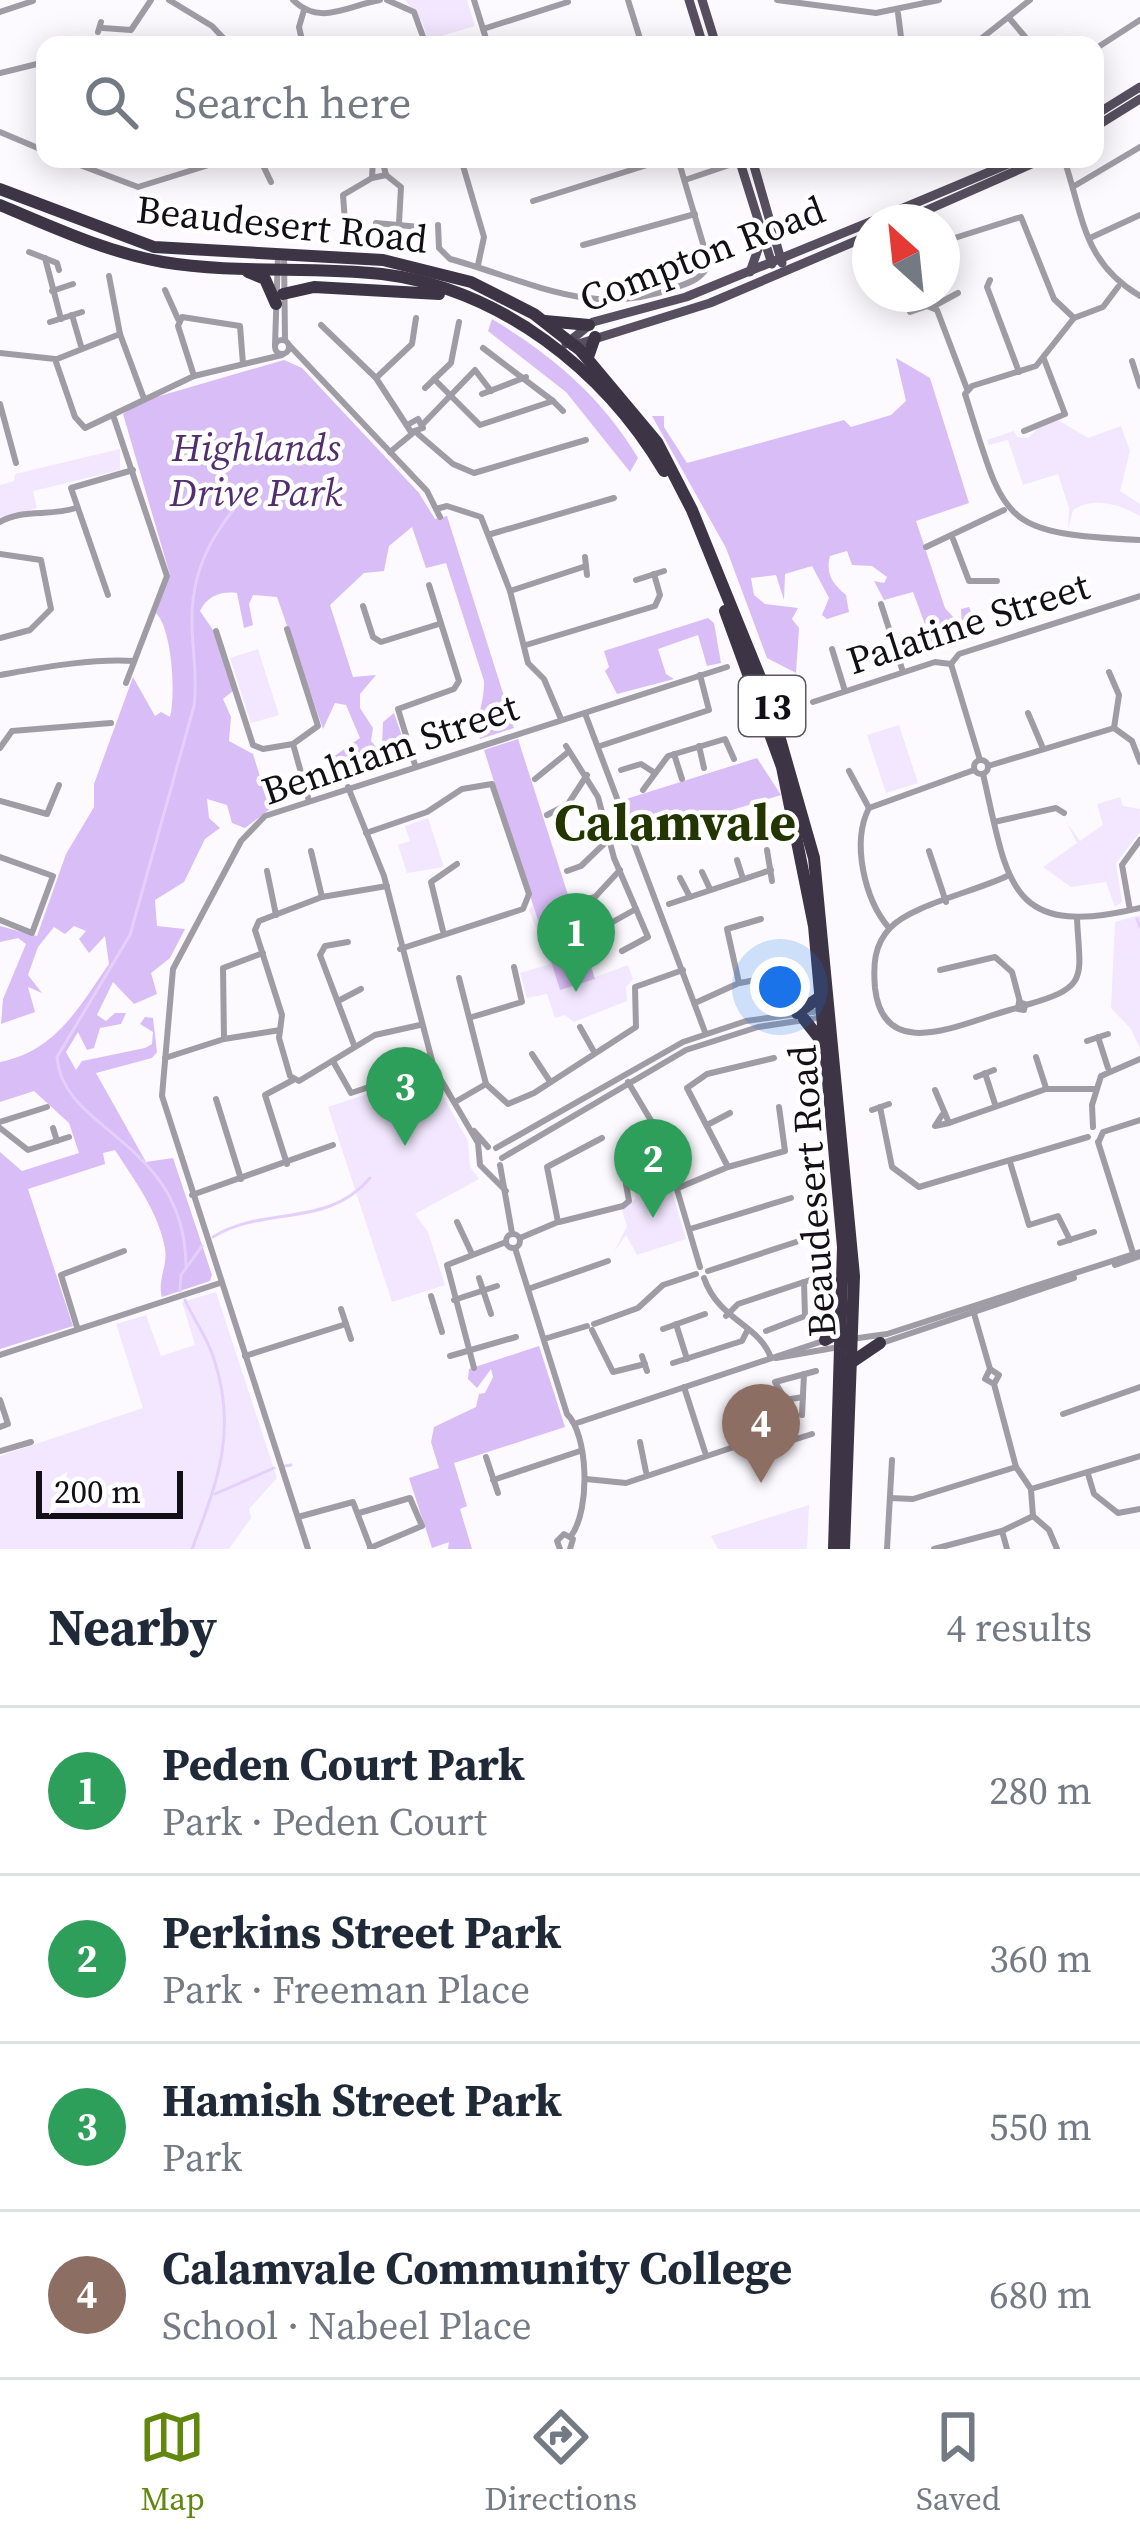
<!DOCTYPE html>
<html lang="en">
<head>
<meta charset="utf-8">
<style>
  body { margin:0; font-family:"Source Serif 4",serif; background:#f6f6f7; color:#1f2937 }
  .compass { position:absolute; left:852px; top:204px; width:108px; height:108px; border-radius:50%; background:#fff; box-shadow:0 6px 30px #0003; rotate:333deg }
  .scale { position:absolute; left:36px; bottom:30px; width:147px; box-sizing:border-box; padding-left:12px; border:6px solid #120f16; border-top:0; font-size:33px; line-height:42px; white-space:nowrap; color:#120f16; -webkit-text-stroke:9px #fff; paint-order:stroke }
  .you { position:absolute; left:780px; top:987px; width:42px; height:42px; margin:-30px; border:9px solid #fff; border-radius:50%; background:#1a73e8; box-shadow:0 0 0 18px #1a73e833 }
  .badge { display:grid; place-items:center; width:78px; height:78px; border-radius:50%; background:#61870e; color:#fff; font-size:39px; font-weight:700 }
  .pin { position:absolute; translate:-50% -99px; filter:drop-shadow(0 3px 6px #0008) }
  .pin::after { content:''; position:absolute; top:63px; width:42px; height:36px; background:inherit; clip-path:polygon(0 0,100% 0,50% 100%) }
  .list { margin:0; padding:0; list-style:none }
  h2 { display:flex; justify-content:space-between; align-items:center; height:156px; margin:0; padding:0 48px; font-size:51px }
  h2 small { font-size:39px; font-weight:400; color:#747a83 }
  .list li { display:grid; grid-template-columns:78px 1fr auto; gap:36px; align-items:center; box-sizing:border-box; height:168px; padding:0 48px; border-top:3px solid #e0e1e3 }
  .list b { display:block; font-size:45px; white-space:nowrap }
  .list p { margin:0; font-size:39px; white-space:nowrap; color:#747a83 }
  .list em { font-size:39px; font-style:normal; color:#747a83 }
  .icon { flex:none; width:66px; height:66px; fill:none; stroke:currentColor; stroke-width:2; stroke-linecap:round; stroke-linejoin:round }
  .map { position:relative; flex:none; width:1140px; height:1549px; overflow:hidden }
  .search { position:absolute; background:#fff; box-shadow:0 6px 30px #0003; left:36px; right:36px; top:36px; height:132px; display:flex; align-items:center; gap:30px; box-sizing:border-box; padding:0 42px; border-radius:24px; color:#747a83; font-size:45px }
  .sheet { height:828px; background:#fff }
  nav { display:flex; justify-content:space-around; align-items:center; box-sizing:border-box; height:168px; border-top:3px solid #e0e1e3; background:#fff; font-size:33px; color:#747a83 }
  nav a { display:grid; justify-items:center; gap:6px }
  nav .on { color:#61870e }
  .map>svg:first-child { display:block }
</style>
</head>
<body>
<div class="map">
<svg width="1140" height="1549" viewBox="0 0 1140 1549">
  <rect width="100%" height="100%" fill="#fcfaff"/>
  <g fill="#f2e7fe">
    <path d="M405,0H467L475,26L428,40L422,21Z"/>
    <path d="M1058,420L1088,438L1121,426L1130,451L1120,491L1140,504V516C1120,505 1094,496 1073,510L1068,530L1069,508L1058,474L1023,485L1008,440L989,445L987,440L1014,431L1017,437L1028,438L1040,426Z"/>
    <path d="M120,449V470L33,491L37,508L0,519V485L14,481L15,474Z"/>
    <path d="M258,649L279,715L251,723L230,658Z"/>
    <path d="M899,725L918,783L886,793L867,735Z"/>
    <path d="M1120,797L1123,806L1140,809V832L1116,863L1122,902L1115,907L1106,882L1071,887L1043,867L1077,843L1066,822L1080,841L1103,825L1097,804Z"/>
    <path d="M428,818L444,867L407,873L398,845L410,841L405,826Z"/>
    <path d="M533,904L560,990L628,965L633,979L626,987L627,1001L574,1022L565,1015L555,1018L547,994L527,998L520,973L550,964L529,910Z"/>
    <path d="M1140,915V1049L1131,1029L1111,1008L1115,922Z"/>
    <path d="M430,1073L468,1141L470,1167L479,1179L415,1214L428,1232L445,1285L392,1302L328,1107Z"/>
    <path d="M667,1175L686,1239L637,1255L626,1235L614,1252L627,1226L622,1210L636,1198L635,1186Z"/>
    <path d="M216,1292L277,1478L249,1509L251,1518L229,1549H0V1456L143,1408L116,1324L146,1315L161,1356L195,1345L182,1302Z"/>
    <path d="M809,1505L807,1549H718L711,1536Z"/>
  </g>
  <g fill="#d9bdf6">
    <path d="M492,319C552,355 602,397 638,458L630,472L566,392L488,331Z"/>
    <path d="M896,358L930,378L969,503L916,521L945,608L962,627L961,609L969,607L980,632L969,641L956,638L957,646L934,649L913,592L884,600L874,581L884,583L887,577L872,566L852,565L847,551L830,556C825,575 834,585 846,595L849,612L827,619L822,615L829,598L812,566L785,574L784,600L776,575L751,578L754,595L765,604L798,608L792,619L799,628L796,673L767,658L726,548L652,416H664V427L687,463L844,420L851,427L891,415L906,401Z"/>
    <path d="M284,360L302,368L419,493L435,519L447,516L514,728L480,739C474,720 485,702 484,681L446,563L426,568L412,527L389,546L384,571L364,573L330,605L353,677L376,675L360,694V708L373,728L371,741L383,755L390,753L382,744L383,722L394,713L410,759L341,781L333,757L360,738L346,705L335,703L323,729L277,597L253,595L249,604L253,625L244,628L237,593C221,591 207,596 200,611L213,630L233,691L223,699L231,717L229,741L253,754L270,809L245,828L232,823L227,805L207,799L209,818L220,828L205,839L184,882L155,900L157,926L185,929L170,958L151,973L157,994L134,1004L113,982L97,1015L106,1021L115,1013H126L121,1024L100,1028L94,1048L87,1050L78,1032L66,1052L76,1070L82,1061L145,1048L152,1044L153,1032L140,1024L145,1017L153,1018L157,1052L152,1058L96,1073L146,1162L173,1158L212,1275L210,1281L162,1297C157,1280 168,1266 165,1249C159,1212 134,1180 115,1150L103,1153L105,1164L28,1189L73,1326L0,1349V1152L22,1171L79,1153L69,1123L34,1091L0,1102V1062C56,1051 79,1007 109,964L105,936L89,953L79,939L86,931L74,926L65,934L54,927L38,947L28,975L42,993L28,987L35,1012L1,1024L3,999L26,944L18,938L0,942V926L37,936L66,854L94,807V784L133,677L155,716L161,712L170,717C176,694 172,629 156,613L170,575L123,414L139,402Z"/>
    <path d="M708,618L714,623L721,663L707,666L698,635L658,649L666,674L674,679L617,694L605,671L609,667L604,651Z"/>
    <path d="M518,739L595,979L560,990L484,750Z"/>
    <path d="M757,758L781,795L637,839L623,800Z"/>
    <path d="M539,1346L565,1427L454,1463L467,1506L460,1509L472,1549H448L449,1542L432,1548L409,1478L439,1468L431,1442L434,1427L476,1407L479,1394L485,1393L493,1377L491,1369L477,1388L468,1379L469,1369Z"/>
  </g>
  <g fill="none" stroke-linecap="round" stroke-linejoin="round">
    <g stroke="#e5cffd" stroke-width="3">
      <path d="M1137,919L1140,927"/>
      <path d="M213,1237C264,1205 327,1229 370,1178"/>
      <path d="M186,1266C185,1140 62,1132 57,1057L130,935L194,706C198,676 192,651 192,621C191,562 220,523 257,481"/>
      <path d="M180,1291L181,1275L202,1246"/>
      <path d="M185,1300C194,1320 208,1339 214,1359C238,1431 217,1483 192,1549"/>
      <path d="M285,1466L291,1465"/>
      <path d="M215,1494L274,1468"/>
    </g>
    <g stroke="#a09ca5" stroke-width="6">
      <path d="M169,0L212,26L230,45"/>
      <path d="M293,0C320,27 349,5 380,0"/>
      <path d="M387,0L414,12L426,45"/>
      <path d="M474,0L488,45"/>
      <path d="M628,0L642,45"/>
      <path d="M777,0L876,13L939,0"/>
      <path d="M0,12L33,1"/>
      <path d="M898,13L902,45"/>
      <path d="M1010,19L1032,45"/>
      <path d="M103,28L131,30L151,0"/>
      <path d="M483,29L568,2"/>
      <path d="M98,32L101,22"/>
      <path d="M303,45L299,27L304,10"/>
      <path d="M973,45L1030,0"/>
      <path d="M1095,49L1140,20"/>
      <path d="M0,73L45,62"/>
      <path d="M0,132L45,151"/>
      <path d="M64,159L138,187L228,159"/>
      <path d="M260,159L271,182"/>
      <path d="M373,159L372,178L386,175"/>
      <path d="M382,159L386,175L401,187L399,223"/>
      <path d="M461,159L484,237L478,265"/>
      <path d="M1064,159C1084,219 1083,262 1140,296"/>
      <path d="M685,180L738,162"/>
      <path d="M1076,185L1140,147"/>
      <path d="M533,201L666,159"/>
      <path d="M376,223L420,227"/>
      <path d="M438,225L439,248L450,259C527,280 591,318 671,289C687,283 701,281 709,264L678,159"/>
      <path d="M346,226L359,225"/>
      <path d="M346,235L343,195L372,178"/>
      <path d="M1090,238L1140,215"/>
      <path d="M942,242L1021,217L1054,299L1074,318"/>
      <path d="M583,245L695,214"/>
      <path d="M29,252L57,263L59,270"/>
      <path d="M284,255L285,340"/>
      <path d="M45,258L61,319"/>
      <path d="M109,276L120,334L143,396"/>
      <path d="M990,280L987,287L1019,372"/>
      <path d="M1118,287L1103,307L1074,318L1036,366L972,386L965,394C1006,523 998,533 1140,540"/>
      <path d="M165,290L178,319"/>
      <path d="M52,291L73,284"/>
      <path d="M934,306L958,293"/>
      <path d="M910,312L927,306L937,310L967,389"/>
      <path d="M72,315L81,346"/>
      <path d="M50,322L82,312"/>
      <path d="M321,325L376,378L411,432L423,428L418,419L409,424"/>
      <circle cx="282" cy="347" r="7"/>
      <path d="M275,345L278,255"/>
      <path d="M289,345L427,491L440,517"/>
      <path d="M0,353L55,359L75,417L85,428L194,376L282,355"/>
      <path d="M57,359L120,334"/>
      <path d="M1132,361L1140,386"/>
      <path d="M194,376L178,326L182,317L240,326L243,364"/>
      <path d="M376,378L412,344L416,318"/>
      <path d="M434,379L480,425L553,401L483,348"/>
      <path d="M425,388L451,363L459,322"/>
      <path d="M482,394L526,377"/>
      <path d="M553,401L563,411"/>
      <path d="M0,404L16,463"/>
      <path d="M114,418L167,576L126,683"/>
      <path d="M423,424L475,370L491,391"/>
      <path d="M1024,431L1065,414L1044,359"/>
      <path d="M418,434L453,464L474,473L586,440"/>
      <path d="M390,452L413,433"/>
      <path d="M436,509L447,506L481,517L510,591L528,663L544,679L561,719"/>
      <path d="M0,522C24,508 49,517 76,508"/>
      <path d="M491,534L614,498"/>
      <path d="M953,539L969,581H997"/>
      <path d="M926,547L1004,510"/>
      <path d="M0,554L41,560L51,609L30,630L0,638"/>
      <path d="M585,557L587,575"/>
      <path d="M636,580L664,571"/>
      <path d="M510,591L586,566"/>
      <path d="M108,595L71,488L133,470"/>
      <path d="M881,604L903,672"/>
      <path d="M363,606L373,637L381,642L439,624"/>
      <path d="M287,629L318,726L293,744L309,801"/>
      <path d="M216,631L253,745L263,749L293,744"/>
      <path d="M526,645L655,606L660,595L654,574"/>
      <path d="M832,649L845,691"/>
      <path d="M951,664L980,760"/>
      <path d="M1109,672L1119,695L1114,728"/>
      <path d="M0,675C40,668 92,658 134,661"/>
      <path d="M813,702L935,662L951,664L959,654L1140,596"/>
      <path d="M1028,713L1042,746"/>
      <path d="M586,716L705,1032"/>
      <path d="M566,746L598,797L614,858L648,937L622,951"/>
      <path d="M600,746L709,710L700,675"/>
      <path d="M699,746L704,768"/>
      <path d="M0,748L12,731L111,723"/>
      <path d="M674,754L682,779"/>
      <circle cx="981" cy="767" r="7"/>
      <path d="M415,765L398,709L454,689L459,681L429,585"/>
      <path d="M988,766L1114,728L1132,741L1140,762"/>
      <path d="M621,770L641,764L655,773"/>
      <path d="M849,771L869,808"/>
      <path d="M983,774C1008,882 1007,940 1140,908"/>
      <path d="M535,779L567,753"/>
      <path d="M348,787L384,876L434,1068L478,1143L480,1165L506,1191"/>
      <path d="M643,790L668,756L725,739L734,759"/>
      <path d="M0,801L47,814L59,785"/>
      <path d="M547,815L568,804L587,775"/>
      <path d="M994,822L1056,808L1064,813"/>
      <path d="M366,833L427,812L462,789L492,784L529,894L523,909L400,949"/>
      <path d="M767,850L772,881"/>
      <path d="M311,851L322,897"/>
      <path d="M929,851L946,902"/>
      <path d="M0,857L53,876L32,933L0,920"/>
      <path d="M737,860L743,879"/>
      <path d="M267,871L276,915"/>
      <path d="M567,871L581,866L608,840"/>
      <path d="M702,872L710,889"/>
      <path d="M1007,876C977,891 911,905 890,928C874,945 873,965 875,988C884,1068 969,1019 1017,1008"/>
      <path d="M680,878L690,897L771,870"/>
      <path d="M387,886L322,897L259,921L255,930L282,1015L279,1038L290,1076L299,1081L375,1035L420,1025"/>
      <path d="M576,902L595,897L620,870"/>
      <path d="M669,904L690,897"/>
      <path d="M1130,910L1122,865L1140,840"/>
      <path d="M609,924L636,909"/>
      <path d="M889,928C865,900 851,843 869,808L974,770"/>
      <path d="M443,931L431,882L457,864"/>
      <path d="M348,942L325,946L320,955L354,1045"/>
      <path d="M940,970L995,957L1012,972L1020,1002"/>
      <path d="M459,978L486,1084"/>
      <path d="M740,983L765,978"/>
      <path d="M340,1000L361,989"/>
      <path d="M1019,1002L1025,1004L1024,1010L1018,1009Z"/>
      <path d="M695,1003L739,983L727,929L761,919"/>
      <path d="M1026,1005C1090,987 1080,978 1077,919"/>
      <path d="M472,1017L522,1002L514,967"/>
      <path d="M580,1027L593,1050"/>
      <path d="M1098,1037L1108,1068"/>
      <path d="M224,1039L223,968L263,953"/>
      <path d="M1087,1041L1108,1034"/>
      <path d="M532,1054L549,1080"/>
      <path d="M1036,1057L1046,1088"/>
      <path d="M165,1058L224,1039L280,1030"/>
      <path d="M334,1063L351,1093L387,1081"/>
      <path d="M985,1073L995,1104"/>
      <path d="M976,1077L994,1070"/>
      <path d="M628,1082L662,1139L700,1267"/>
      <path d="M935,1090L949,1123L1046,1089H1095"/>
      <path d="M216,1099L241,1179"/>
      <path d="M455,1102L486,1084L508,1104L534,1093L636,1027L635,987L683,970"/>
      <path d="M880,1107L892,1167L919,1187L1088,1137"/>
      <path d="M872,1110L889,1104"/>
      <path d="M942,1115L935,1126L949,1123"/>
      <path d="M0,1122L47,1107"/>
      <path d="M709,1124L730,1113"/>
      <path d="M1093,1127L1092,1105L1101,1076L1140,1059"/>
      <path d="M0,1128L28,1150L69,1137"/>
      <path d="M53,1128L57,1141"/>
      <path d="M474,1131L488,1147"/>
      <path d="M1099,1141L1103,1132L1140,1120"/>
      <path d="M1098,1142L1133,1253"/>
      <path d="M496,1148L683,1042L746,1021L820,1011"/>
      <path d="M502,1158L686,1050L758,1027L824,1017"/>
      <path d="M1010,1162L1029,1225L1058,1216L1070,1240"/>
      <path d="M287,1164L265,1095L293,1080"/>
      <path d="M500,1165L512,1233"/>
      <path d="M728,1167L785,1151L779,1107"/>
      <path d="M678,1188L728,1167L687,1088L707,1074L774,1058"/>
      <path d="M192,1195L333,1145"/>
      <path d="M457,1222L472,1254"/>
      <path d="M559,1222L623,1206L629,1201L626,1184"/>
      <path d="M690,1229L791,1198"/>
      <circle cx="513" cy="1241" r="7"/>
      <path d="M520,1238L558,1222L547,1167L602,1138"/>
      <path d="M1060,1243L1094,1232"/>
      <path d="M515,1248L567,1414C588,1434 591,1509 571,1536"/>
      <path d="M1115,1265L1140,1256"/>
      <path d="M708,1271L796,1242"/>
      <path d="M479,1278L491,1314"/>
      <path d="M704,1278C719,1321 759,1324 771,1358"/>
      <path d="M528,1289L608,1261"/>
      <path d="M431,1296L442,1332"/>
      <path d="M454,1300L497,1286"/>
      <path d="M341,1309L351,1339"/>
      <path d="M973,1310L990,1369"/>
      <path d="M726,1316L738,1304L816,1278"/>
      <path d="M594,1324L638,1308L663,1285L696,1274"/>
      <path d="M676,1324L687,1359"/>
      <path d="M77,1327L61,1275L124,1251"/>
      <path d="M663,1329L705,1314"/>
      <path d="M592,1330L613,1372L645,1364"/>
      <path d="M766,1331L805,1316L804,1282"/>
      <path d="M544,1339L587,1326"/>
      <path d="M851,1339L887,1334L1140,1252"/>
      <path d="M882,1343L1074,1278"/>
      <path d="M0,1355L220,1283"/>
      <path d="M245,1356L346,1324"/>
      <path d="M450,1356L516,1337"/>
      <path d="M642,1356L647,1371"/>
      <path d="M776,1358L839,1347"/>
      <path d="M673,1363L742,1341L747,1331"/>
      <path d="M474,1368L447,1265L506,1242"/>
      <path d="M994,1384L999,1375L990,1369L985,1379L994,1384L1016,1467L1031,1489L1140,1456"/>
      <path d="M684,1387L705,1452"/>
      <path d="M803,1397L785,1400L790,1441L812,1434"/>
      <path d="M785,1399L775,1382L816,1371"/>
      <path d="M0,1400L8,1424L0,1427"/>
      <path d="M1063,1414L1140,1387"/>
      <path d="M802,1415L804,1374"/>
      <path d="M577,1423L826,1340"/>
      <path d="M640,1442L646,1472"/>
      <path d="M0,1451L31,1442"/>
      <path d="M486,1457L498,1493"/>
      <path d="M1088,1474L1094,1494L1118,1513L1140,1509"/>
      <path d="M586,1479L626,1483L761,1438L766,1430L758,1406"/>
      <path d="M493,1480L580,1451"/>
      <path d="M1031,1490L1033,1516L1049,1530L1057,1549"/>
      <path d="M890,1498L913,1499L1016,1467"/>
      <path d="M359,1513L410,1498L422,1526L370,1548"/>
      <path d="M298,1517L353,1502L371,1549"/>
      <path d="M1002,1531L1007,1549"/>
      <path d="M308,1549L162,1096L173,969L241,841L265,816L727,667"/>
      <path d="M560,1549L557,1541L564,1534L573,1539L570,1549"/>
      <path d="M887,1549L892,1460"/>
      <path d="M934,1549L1002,1531L1033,1516"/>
    </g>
    <g stroke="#574f5f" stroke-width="9">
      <path d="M689,0L703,45"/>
      <path d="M702,0L716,45"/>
      <path d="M1095,115L1140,87"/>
      <path d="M1095,127L1140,99"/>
      <path d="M739,159L772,264"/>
      <path d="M752,159L782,263"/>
      <path d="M870,222L1020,159"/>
      <path d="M900,222L1043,159"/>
      <path d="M750,272L762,238"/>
      <path d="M566,344L593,322L686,297L870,222"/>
      <path d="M572,346L710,303L870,235"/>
    </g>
    <g stroke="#3d3546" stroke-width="12">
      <path d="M0,189L154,247L383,260L471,282L534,314L580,350L657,442L692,510L768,697L814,858L854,1276L844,1549"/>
      <path d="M0,205C53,227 106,252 163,262C235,274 310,266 382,274C501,289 604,370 664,471"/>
      <path d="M248,272L265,279L276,304"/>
      <path d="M283,294L314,287L439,294"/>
      <path d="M545,321L589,325"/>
      <path d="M588,357L595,337"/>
      <path d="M725,611L782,767L814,926L843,1247L834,1549"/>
      <path d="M797,1013L820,997"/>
      <path d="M804,1019L823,1043"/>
      <path d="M825,1340L844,1329"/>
      <path d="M852,1362L880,1343"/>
    </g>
  </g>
  <g text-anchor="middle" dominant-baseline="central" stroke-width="9" stroke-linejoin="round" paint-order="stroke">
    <rect fill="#fff" stroke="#59575c" stroke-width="3" x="739" y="676" width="66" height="60" rx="9"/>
    <g font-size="36" font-weight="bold" fill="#120f16">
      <text x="772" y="706">13</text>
    </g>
    <g font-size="39" fill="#120f16" stroke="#fff">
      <text transform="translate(282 224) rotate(6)">Beaudesert Road</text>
      <text transform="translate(702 254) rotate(-21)">Compton Road</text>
      <text transform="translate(968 623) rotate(-18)">Palatine Street</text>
      <text transform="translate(390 749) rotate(-19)">Benhiam Street</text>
      <text transform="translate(812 1191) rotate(-94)">Beaudesert Road</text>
    </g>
    <g font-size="39" font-style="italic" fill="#522e70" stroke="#fff">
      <text x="256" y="447">Highlands<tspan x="256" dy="45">Drive Park</tspan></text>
    </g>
    <g font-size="51" font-weight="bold" fill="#233500" stroke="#fff">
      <text x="675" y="822">Calamvale</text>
    </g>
  </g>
</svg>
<svg class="compass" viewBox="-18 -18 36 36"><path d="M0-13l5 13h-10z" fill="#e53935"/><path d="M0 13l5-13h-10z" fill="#747a83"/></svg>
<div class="scale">200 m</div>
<div class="you"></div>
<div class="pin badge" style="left:576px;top:992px;background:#2e9e5b">1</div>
<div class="pin badge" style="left:653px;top:1218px;background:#2e9e5b">2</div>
<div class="pin badge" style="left:405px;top:1146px;background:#2e9e5b">3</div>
<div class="pin badge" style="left:761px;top:1483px;background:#8d6e63">4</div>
<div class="search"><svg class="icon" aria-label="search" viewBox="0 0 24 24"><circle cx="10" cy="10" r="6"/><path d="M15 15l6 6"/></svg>Search here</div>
</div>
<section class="sheet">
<h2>Nearby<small>4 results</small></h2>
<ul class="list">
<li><span class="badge" style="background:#2e9e5b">1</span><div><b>Peden Court Park</b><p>Park · Peden Court</p></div><em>280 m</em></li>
<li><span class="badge" style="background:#2e9e5b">2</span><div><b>Perkins Street Park</b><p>Park · Freeman Place</p></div><em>360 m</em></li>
<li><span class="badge" style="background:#2e9e5b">3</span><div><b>Hamish Street Park</b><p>Park</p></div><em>550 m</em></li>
<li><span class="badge" style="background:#8d6e63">4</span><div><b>Calamvale Community College</b><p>School · Nabeel Place</p></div><em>680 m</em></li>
</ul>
</section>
<nav>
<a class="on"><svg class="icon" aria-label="map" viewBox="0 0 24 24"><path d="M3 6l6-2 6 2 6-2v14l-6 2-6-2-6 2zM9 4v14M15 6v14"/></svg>Map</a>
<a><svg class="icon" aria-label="directions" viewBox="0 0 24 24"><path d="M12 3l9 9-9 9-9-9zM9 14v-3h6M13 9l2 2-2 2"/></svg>Directions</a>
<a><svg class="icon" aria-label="saved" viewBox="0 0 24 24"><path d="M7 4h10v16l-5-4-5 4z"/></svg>Saved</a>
</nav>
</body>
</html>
